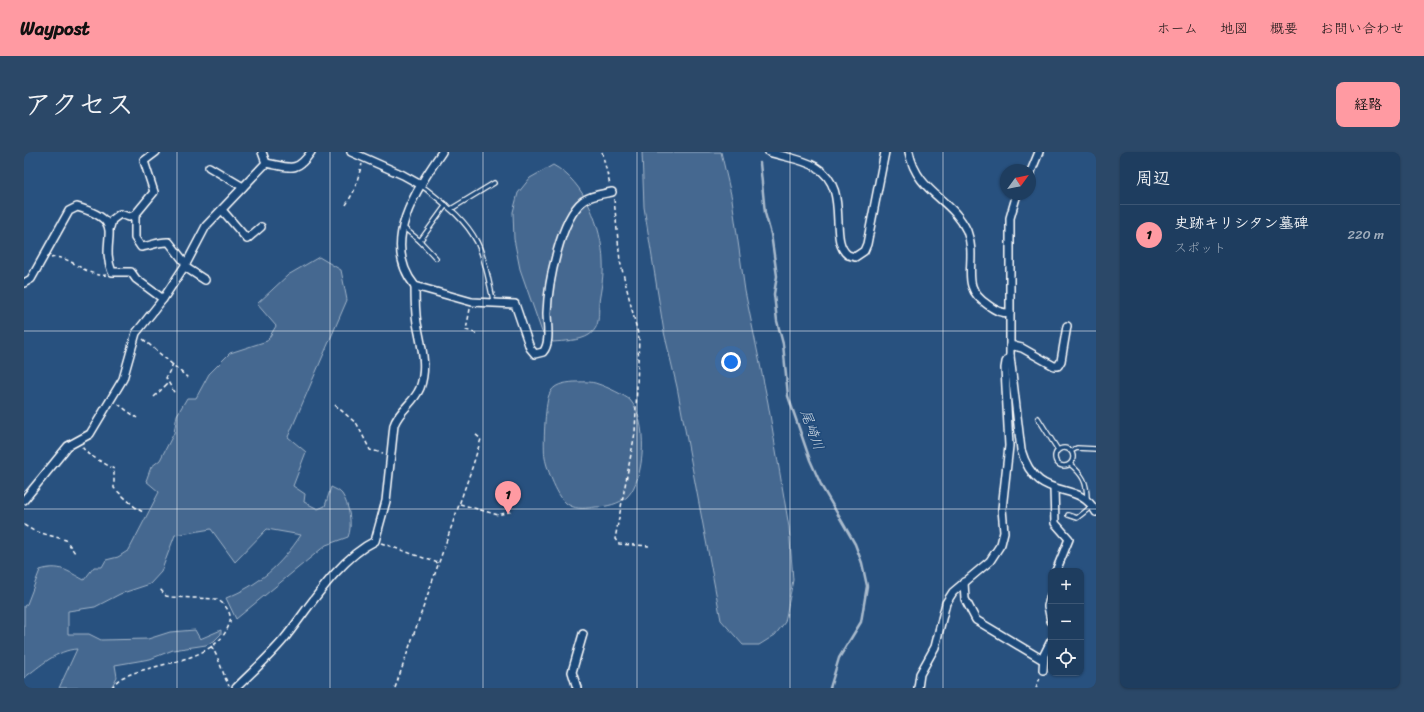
<!DOCTYPE html>
<html lang="ja">
<head>
<meta charset="utf-8">
<style>
  body { margin:0; font-family:Sriracha,"Klee One",sans-serif; background:#2b4868; color:#f1f3f6 }
  .controls { position:absolute; right:12px; bottom:12px; display:grid; overflow:hidden; border-radius:8px; box-shadow:0 1px 3px #0004 }
  .controls button { width:36px; height:36px; display:grid; place-items:center; padding:0; border:0; border-bottom:1px solid #3c5674; background:#1e3d5f; color:#f1f3f6; font:20px sans-serif }
  .compass { position:absolute; left:976px; top:12px; width:36px; height:36px; border-radius:50%; background:#1e3d5f; box-shadow:0 1px 3px #0004; rotate:57deg }
  .you { position:absolute; left:707px; top:210px; width:14px; height:14px; margin:-10px; border:3px solid #fff; border-radius:50%; background:#1a73e8; box-shadow:0 0 0 6px #1a73e833 }
  .badge { display:grid; place-items:center; width:26px; height:26px; border-radius:50%; background:#ff9aa2; color:#111; font-size:13px; font-weight:700 }
  .pin { position:absolute; translate:-50% -33px; filter:drop-shadow(0 1px 2px #0008) }
  .pin::after { content:''; position:absolute; top:21px; width:14px; height:12px; background:inherit; clip-path:polygon(0 0,100% 0,50% 100%) }
  .list { margin:0; padding:0; list-style:none }
  h2 { display:flex; justify-content:space-between; align-items:center; height:52px; margin:0; padding:0 16px; font-size:17px }
  h2 small { font-size:13px; font-weight:400; color:#a1aebd }
  .list li { display:grid; grid-template-columns:26px 1fr auto; gap:12px; align-items:center; box-sizing:border-box; height:60px; padding:0 16px; border-top:1px solid #3c5674 }
  .list b { display:block; font-size:15px; white-space:nowrap }
  .list p { margin:0; font-size:13px; white-space:nowrap; color:#a1aebd }
  .list em { font-size:13px; font-style:normal; color:#a1aebd }
  .icon { flex:none; width:22px; height:22px; fill:none; stroke:currentColor; stroke-width:2; stroke-linecap:round; stroke-linejoin:round }
  .map { position:relative; flex:none; width:1072px; height:536px; overflow:hidden; border-radius:8px }
  header { display:flex; align-items:center; gap:24px; box-sizing:border-box; height:56px; padding:0 20px; background:#ff9aa2; color:#111 }
  header strong { font-size:19px }
  nav { display:flex; gap:22px; margin-inline-start:auto; font-size:14px }
  .intro { display:flex; align-items:center; justify-content:space-between; box-sizing:border-box; height:96px; padding:0 24px }
  h1 { margin:0; font-size:28px }
  .button { padding:10px 18px; border-radius:8px; background:#ff9aa2; color:#111; font-size:14px; font-weight:700 }
  main { display:flex; gap:24px; padding:0 24px }
  aside { flex:1; background:#1e3d5f; border-radius:8px; box-shadow:0 1px 3px #0004 }
  .map>svg:first-child { display:block }
</style>
</head>
<body>
<header>
<strong>Waypost</strong>
<nav><a>ホーム</a><a>地図</a><a>概要</a><a>お問い合わせ</a></nav>
</header>
<div class="intro"><h1>アクセス</h1><a class="button">経路</a></div>
<main>
<div class="map">
<svg width="1072" height="536" viewBox="0 0 1072 536">
  <rect width="100%" height="100%" fill="#28517f"/>
  <filter id="ink" filterUnits="userSpaceOnUse"><feTurbulence type="fractalNoise" baseFrequency=".025" numOctaves="2"/><feDisplacementMap in="SourceGraphic" scale="8" xChannelSelector="R" yChannelSelector="G"/><feConvolveMatrix kernelMatrix="1 2 1 2 8 2 1 2 1" color-interpolation-filters="sRGB"/></filter>
  <g filter="url(#ink)">
    <g fill="#446890" stroke="#a2b4c8">
      <path d="M618,0H697L708,47L721,139L744,251L765,375L769,428L761,470L751,483L735,493H719L697,468L653,235L640,180L620,55Z"/>
      <path d="M529,13C561,30 578,75 579,110C580,123 577,137 575,150C574,162 577,175 565,183C556,189 539,189 529,190L518,180L496,117L490,87L489,60L494,41L506,26Z"/>
      <path d="M295,105L317,118L323,148L264,285L282,300L269,334L281,342L280,350L294,357L301,354L307,335C311,337 316,339 318,342C325,352 329,374 324,385L302,393L212,467L202,446C235,433 257,413 277,383L243,377L211,410L187,377L151,383L137,420L126,432L96,442L71,455L44,459V482H65L77,488L124,487L146,480L171,478L176,487L197,478V482L190,489L182,493L149,498L126,507L91,513L93,525L87,536H35L53,497C33,498 16,514 0,526V454L3,452L16,418C36,412 43,419 60,428L70,415H78L82,408L94,405L105,398L135,340L122,329L127,315L136,308L150,281L153,263L163,246H172L185,222L206,201L243,189L252,174L233,152L264,123Z"/>
      <path d="M550,230C557,230 567,229 574,232C581,234 602,244 606,248C624,268 622,326 603,345C595,352 582,355 572,355C563,356 553,358 545,353C534,348 523,317 521,306C519,295 521,253 525,243C529,232 540,231 550,230Z"/>
    </g>
    <g fill="none" stroke-linecap="round" stroke-linejoin="round">
      <path stroke="#aabbcd" stroke-width="2.5" d="M736,11L741,61L747,82L753,124L750,142L753,169L759,192L764,244L786,308L798,335L831,392L838,411L843,434L837,470L815,506L806,536"/>
      <defs>
        <g id="lane">
          <path d="M397,33C418,50 440,65 453,90C462,108 465,132 470,152"/>
          <path d="M427,57L470,31"/>
          <path d="M380,76L396,89L412,106"/>
          <path d="M396,89L422,53"/>
          <path d="M1014,266L1034,298"/>
          <circle cx="1040" cy="305" r="9"/>
          <path d="M1047,299L1053,296L1072,297"/>
          <path d="M1046,312C1059,323 1063,330 1063,347"/>
          <path d="M1044,363L1053,366L1068,354"/>
        </g>
        <g id="street">
          <path d="M132,0L120,9L130,40L111,63V86L117,95C127,94 135,89 145,90L162,112"/>
          <path d="M327,0L379,23L397,33"/>
          <path d="M418,0C392,38 356,91 391,134L448,150L491,152L506,196L511,202L519,200C527,191 523,172 523,161C524,132 536,67 559,49C567,43 579,42 588,40"/>
          <path d="M745,0C760,5 779,7 792,15C828,36 803,88 824,103L831,105L840,99L843,92L861,0"/>
          <path d="M885,0C893,41 928,46 943,79C955,111 933,133 964,153C972,159 977,161 986,161"/>
          <path d="M242,11C265,15 272,22 287,0"/>
          <path d="M185,15L219,35"/>
          <path d="M1006,22L1015,0"/>
          <path d="M993,42L986,66V204L997,298C1014,354 1053,325 1072,360"/>
          <path d="M198,58L223,87L237,75"/>
          <path d="M86,75L88,68L96,62L105,65L111,63"/>
          <path d="M161,115L181,128"/>
          <path d="M0,131L7,127L45,59L53,55C106,70 74,85 88,120H107L112,127L139,147L162,112L182,74L242,11L238,0"/>
          <path d="M986,193L998,196L1030,214H1034L1037,209L1043,174"/>
          <path d="M1030,337L1031,371L1045,387L1032,419"/>
          <path d="M0,348L44,294L66,282L99,227L112,181L139,147"/>
          <path d="M940,430L941,447L952,468L1019,508"/>
          <path d="M1027,443L1024,454L1027,469"/>
          <path d="M1019,518L1020,503L1027,489"/>
          <path d="M212,536C228,520 245,505 260,487C285,456 314,407 351,389L362,349L370,273C375,258 390,251 396,236C404,214 397,193 393,171C391,159 391,147 391,134"/>
          <path d="M553,536L548,520L559,482"/>
          <path d="M894,536L896,522L911,495L922,451L929,440L966,409L977,392L980,380L978,357L985,294L981,216L982,210L986,204"/>
        </g>
      </defs>
      <use href="#lane" stroke="#fff" stroke-width="6"/>
      <use href="#street" stroke="#fff" stroke-width="10"/>
      <g stroke="#fff" stroke-width="1.5" stroke-dasharray="4 3" stroke-linecap="butt">
        <path d="M578,0L586,33"/>
        <path d="M590,47L596,109L615,186L611,281L591,387L595,392L625,394"/>
        <path d="M322,53L330,39L338,12"/>
        <path d="M27,106C45,101 62,126 82,123"/>
        <path d="M446,157L442,178L454,182"/>
        <path d="M119,187L164,226"/>
        <path d="M149,212L142,226L151,242"/>
        <path d="M130,245L144,231"/>
        <path d="M94,252L113,266"/>
        <path d="M311,253L333,272L346,298L359,301"/>
        <path d="M58,295L64,302L90,317V336L112,356L119,360"/>
        <path d="M436,352L474,363L489,359"/>
        <path d="M0,373L10,379L42,388L51,401"/>
        <path d="M357,391L414,411"/>
        <path d="M187,494C196,507 198,521 205,534"/>
        <path d="M88,536C91,530 96,526 102,524C132,510 196,510 206,469C208,460 199,450 192,447L148,445L142,444L136,437"/>
        <path d="M371,536L449,313L457,287L451,282"/>
        <path d="M1012,536L1016,526"/>
      </g>
      <use href="#lane" stroke="#1f4a7a" stroke-width="3.5"/>
      <use href="#street" stroke="#1f4a7a" stroke-width="7"/>
    </g>
  </g>
  <path fill="none" stroke="#fff" stroke-width="1" stroke-opacity="0.55" d="M153,0V536M306,0V536M459,0V536M613,0V536M766,0V536M919,0V536M0,179H1072M0,357H1072"/>
  <g text-anchor="middle" dominant-baseline="central" stroke-width="3" stroke-linejoin="round" paint-order="stroke">
    <g font-size="14" font-style="italic" fill="#d4dde6" stroke="#1f4a7a">
      <text transform="translate(788 278) rotate(70)">尾崎川</text>
    </g>
  </g>
</svg>
<div class="controls">
<button>+</button>
<button>−</button>
<button><svg class="icon" aria-label="locate" viewBox="0 0 24 24"><circle cx="12" cy="12" r="6"/><path d="M12 2v4M12 18v4M2 12h4M18 12h4"/></svg></button>
</div>
<svg class="compass" viewBox="-18 -18 36 36"><path d="M0-13l5 13h-10z" fill="#e53935"/><path d="M0 13l5-13h-10z" fill="#a1aebd"/></svg>
<div class="you"></div>
<div class="pin badge" style="left:484px;top:362px">1</div>
</div>
<aside>
<h2>周辺<small></small></h2>
<ul class="list">
<li><span class="badge">1</span><div><b>史跡キリシタン墓碑</b><p>スポット</p></div><em>220 m</em></li>
</ul>
</aside>
</main>
</body>
</html>
